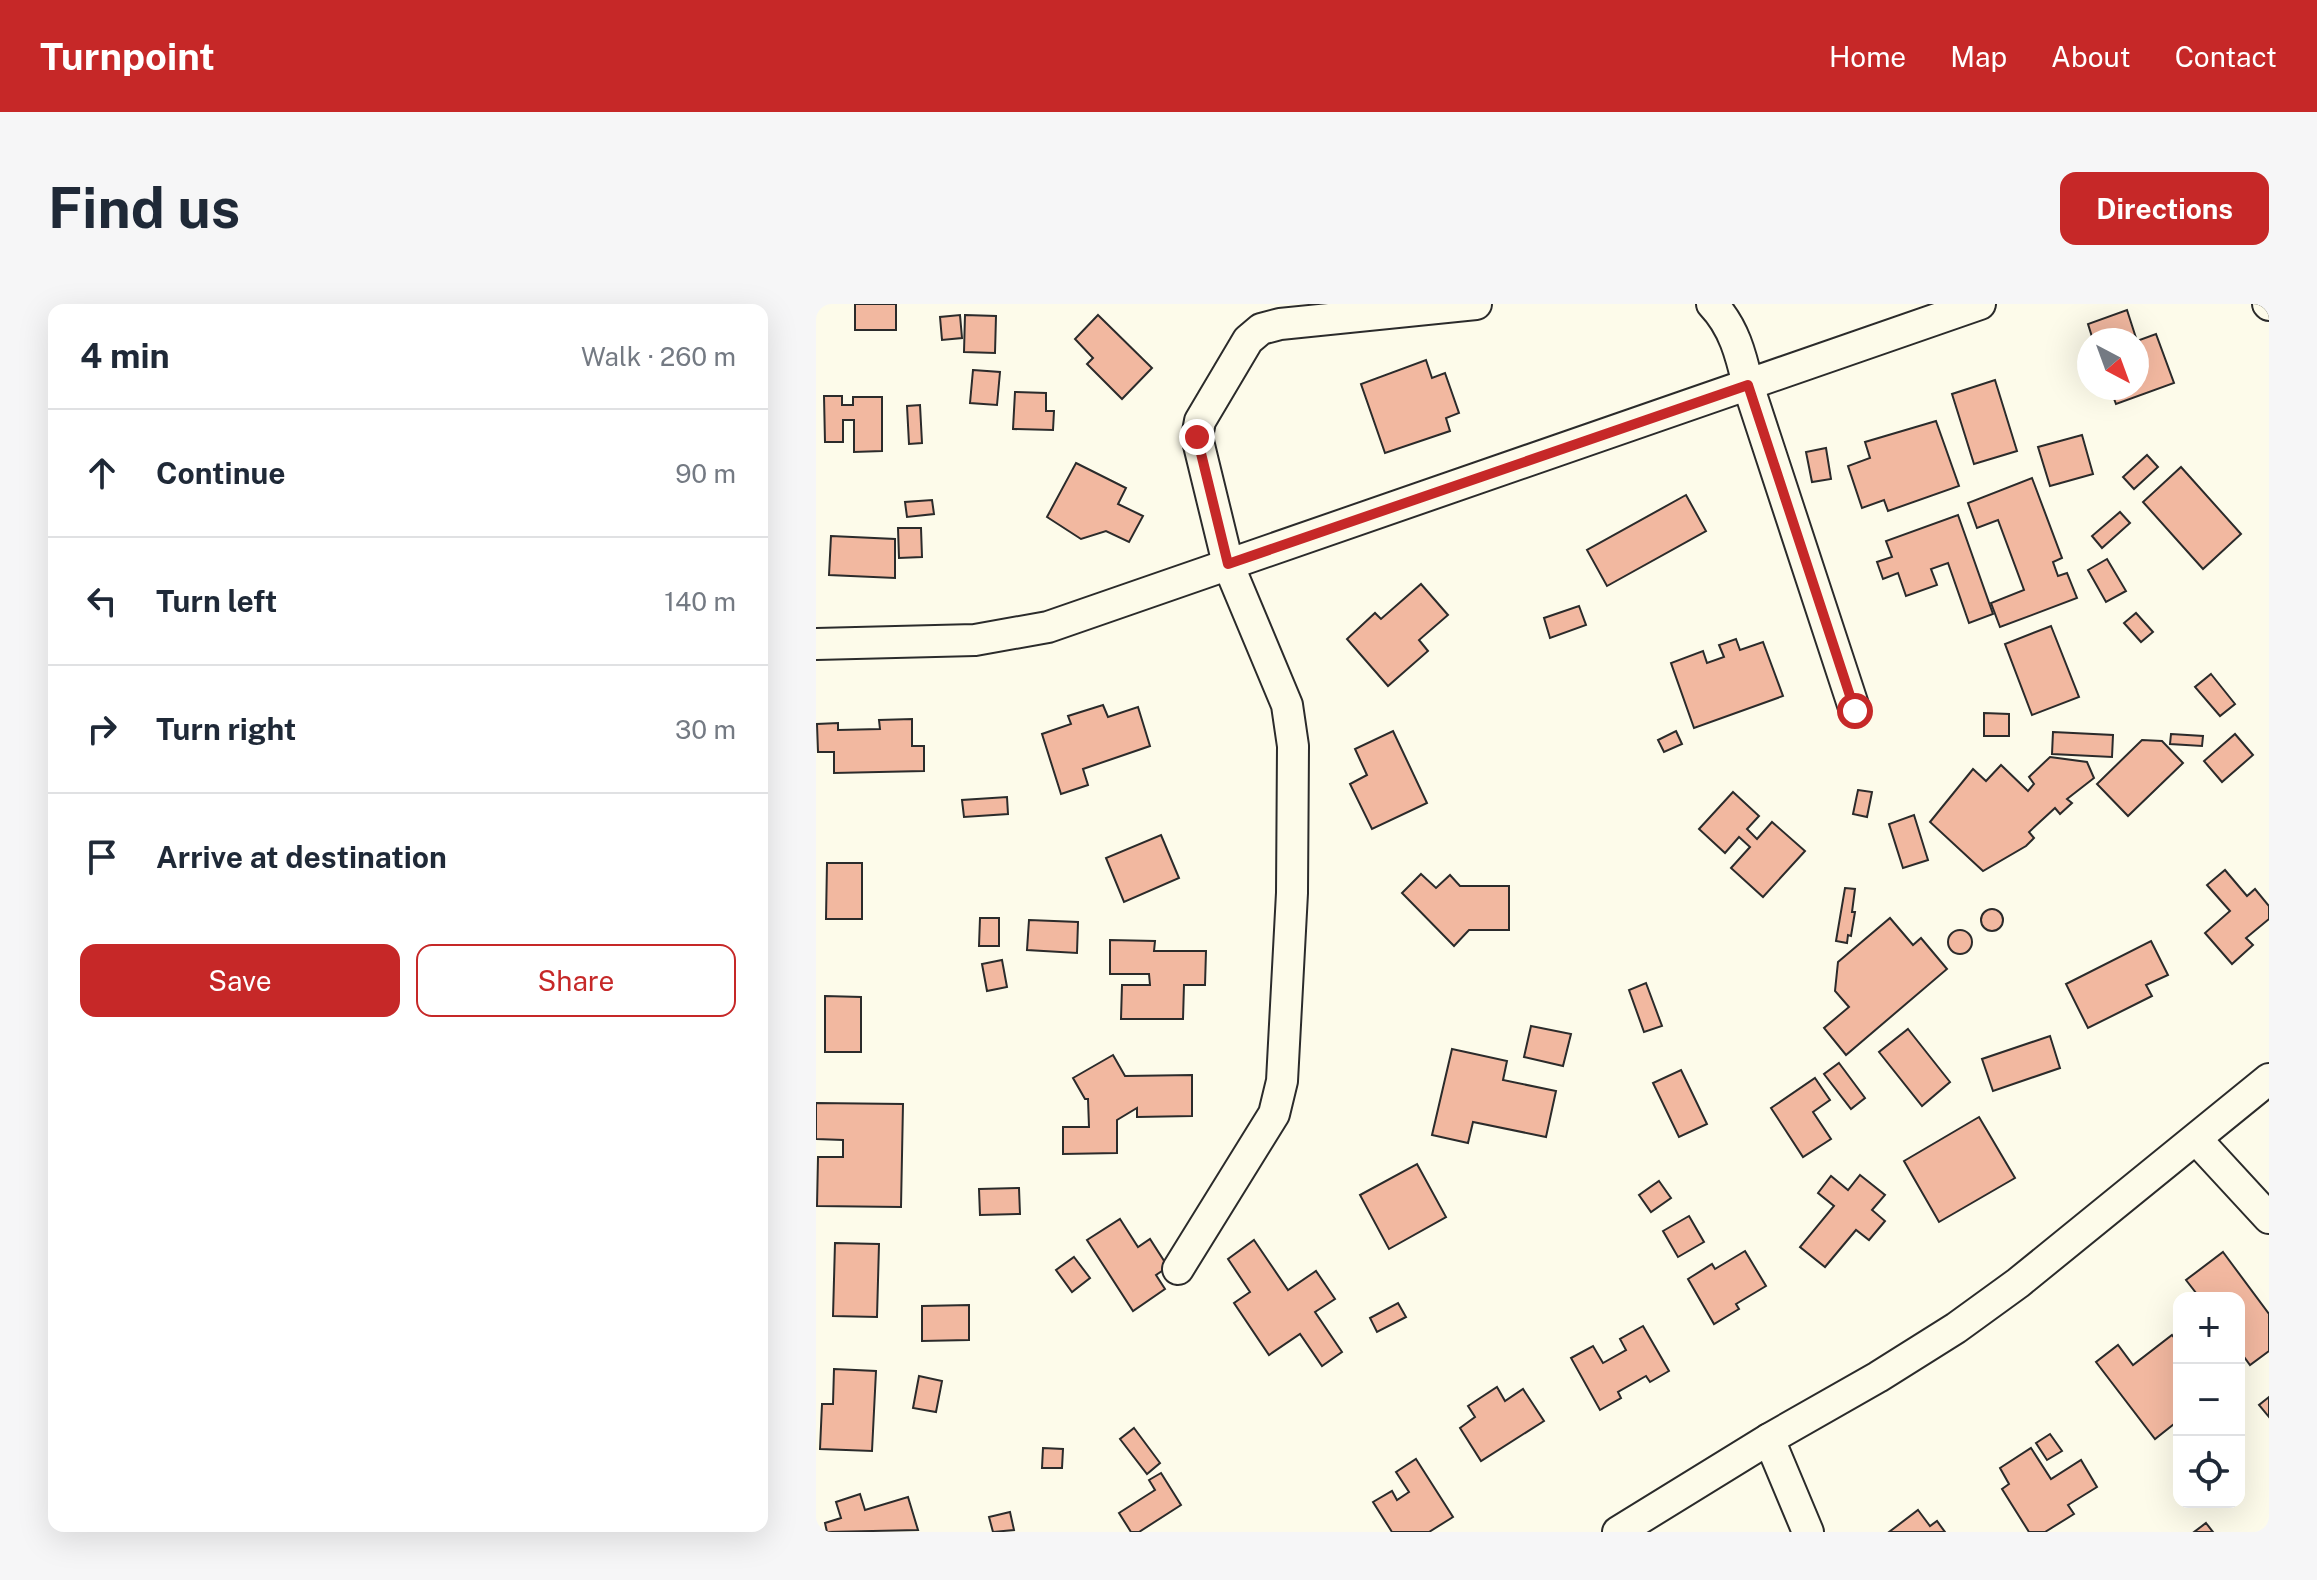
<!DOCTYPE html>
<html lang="en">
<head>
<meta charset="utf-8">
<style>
  body { margin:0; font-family:"Public Sans",sans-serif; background:#f6f6f7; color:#1f2937 }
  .controls { position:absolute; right:24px; bottom:24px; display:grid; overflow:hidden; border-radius:16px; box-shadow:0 8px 32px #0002 }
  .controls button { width:72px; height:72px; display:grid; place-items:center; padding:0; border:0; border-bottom:2px solid #e0e1e3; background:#fff; color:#1f2937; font:40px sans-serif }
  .compass { position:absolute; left:1261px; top:24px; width:72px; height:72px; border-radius:50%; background:#fff; box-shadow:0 8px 32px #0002; rotate:139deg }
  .stop { position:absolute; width:24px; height:24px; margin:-18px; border:6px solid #c62828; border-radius:50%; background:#fff }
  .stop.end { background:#c62828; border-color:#fff; box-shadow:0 2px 8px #0008 }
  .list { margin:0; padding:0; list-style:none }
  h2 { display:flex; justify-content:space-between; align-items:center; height:104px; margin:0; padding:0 32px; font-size:34px }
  h2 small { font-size:26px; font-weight:400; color:#747a83 }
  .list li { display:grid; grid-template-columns:52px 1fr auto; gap:24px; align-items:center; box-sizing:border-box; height:128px; padding:0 32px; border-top:2px solid #e0e1e3 }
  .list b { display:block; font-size:30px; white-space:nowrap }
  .list em { font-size:26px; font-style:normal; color:#747a83 }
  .actions { display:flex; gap:16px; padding:24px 32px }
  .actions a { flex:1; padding:18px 0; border:2px solid #c62828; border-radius:16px; text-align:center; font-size:28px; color:#c62828 }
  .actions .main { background:#c62828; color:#fff }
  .icon { flex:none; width:44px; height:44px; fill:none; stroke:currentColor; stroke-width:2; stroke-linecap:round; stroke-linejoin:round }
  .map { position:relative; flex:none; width:1453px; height:1228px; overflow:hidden; border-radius:16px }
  header { display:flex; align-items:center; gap:48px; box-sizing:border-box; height:112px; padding:0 40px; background:#c62828; color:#fff }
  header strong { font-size:38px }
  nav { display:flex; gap:44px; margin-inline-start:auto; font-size:28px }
  .intro { display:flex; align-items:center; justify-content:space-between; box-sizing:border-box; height:192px; padding:0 48px }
  h1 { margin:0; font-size:56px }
  .button { padding:20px 36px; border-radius:16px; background:#c62828; color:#fff; font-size:28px; font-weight:700 }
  main { display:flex; gap:48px; padding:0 48px }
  aside { flex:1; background:#fff; border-radius:16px; box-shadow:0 8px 32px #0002 }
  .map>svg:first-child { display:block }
</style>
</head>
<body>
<header>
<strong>Turnpoint</strong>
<nav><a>Home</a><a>Map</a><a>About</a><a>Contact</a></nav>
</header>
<div class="intro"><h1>Find us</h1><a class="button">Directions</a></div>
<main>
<aside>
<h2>4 min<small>Walk · 260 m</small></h2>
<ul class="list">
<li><svg class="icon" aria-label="ahead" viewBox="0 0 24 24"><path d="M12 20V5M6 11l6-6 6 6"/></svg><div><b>Continue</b></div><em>90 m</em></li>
<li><svg class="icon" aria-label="left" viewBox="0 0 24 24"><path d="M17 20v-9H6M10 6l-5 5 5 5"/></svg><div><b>Turn left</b></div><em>140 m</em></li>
<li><svg class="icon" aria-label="right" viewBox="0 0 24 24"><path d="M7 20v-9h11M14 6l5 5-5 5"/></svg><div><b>Turn right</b></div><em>30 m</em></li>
<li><svg class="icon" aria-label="arrive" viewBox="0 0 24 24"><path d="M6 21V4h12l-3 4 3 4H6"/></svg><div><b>Arrive at destination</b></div></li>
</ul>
<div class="actions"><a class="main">Save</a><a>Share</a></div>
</aside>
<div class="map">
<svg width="1453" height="1228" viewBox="0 0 1453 1228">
  <rect width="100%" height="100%" fill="#fdfbea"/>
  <g fill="#f2b8a0" stroke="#2b2b2b" stroke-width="2">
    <rect x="39" y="0" width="41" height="26"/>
    <path d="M1311,6L1321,37L1340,30L1358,79L1300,100L1294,84H1321V36H1277L1272,20Z"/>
    <path d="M144,11L146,34L126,36L124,13Z"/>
    <path d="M149,11L180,12L179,49L148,48Z"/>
    <path d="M282,11L336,64L306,95L271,60L277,54L259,35Z"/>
    <path d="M610,56L616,74L629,69L643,109L630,114L634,127L569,149L545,80Z"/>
    <path d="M157,66L184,68L181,101L154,99Z"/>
    <path d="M1179,76L1201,147L1158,160L1136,90Z"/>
    <path d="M199,88L230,89V107H238L237,126L197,125Z"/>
    <path d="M8,92H26V101H37V93H66V147L38,148V116H27V138H9Z"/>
    <path d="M104,101L106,139L93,140L91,102Z"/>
    <path d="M1120,117L1143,182L1072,207L1068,196L1046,204L1032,162L1054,154L1049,138Z"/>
    <path d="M1266,131L1277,170L1234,182L1222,143Z"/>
    <path d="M1010,144L1015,175L996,178L990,148Z"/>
    <path d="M1331,151L1342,163L1318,185L1307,173Z"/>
    <path d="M260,159L310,184L302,200L327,212L313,238L290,227L265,235L231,213Z"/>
    <path d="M1365,163L1425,230L1387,265L1327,198Z"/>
    <path d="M1216,174L1246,254L1237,258L1242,272L1251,269L1261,294L1184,323L1175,299L1208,286L1182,216L1161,224L1152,199Z"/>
    <path d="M870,191L890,227L791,282L771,246Z"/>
    <path d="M116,196L118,210L91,213L89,198Z"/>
    <path d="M1304,208L1314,219L1286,244L1276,232Z"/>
    <path d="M1142,211L1177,310L1153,319L1132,259L1115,265L1121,281L1090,292L1082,269L1067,275L1061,258L1076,253L1070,237Z"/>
    <path d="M82,224H105L106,253L83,254Z"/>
    <path d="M15,232L79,235V274L13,271Z"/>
    <path d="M1291,255L1310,287L1290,298L1272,266Z"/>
    <path d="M605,280L632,311L603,336L612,347L572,382L531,335L559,309L565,315Z"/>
    <path d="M763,302L770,321L734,334L728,314Z"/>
    <path d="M1320,309L1337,328L1325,338L1308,319Z"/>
    <path d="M1235,322L1263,393L1216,411L1189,340Z"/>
    <path d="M920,335L924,346L947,338L967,392L878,424L855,359L887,347L891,359L908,353L903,341Z"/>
    <path d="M1395,370L1419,400L1404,412L1379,383Z"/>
    <path d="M287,401L292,413L322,403L334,442L267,465L272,481L245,490L226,430L255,420L252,412Z"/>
    <path d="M1168,409L1193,410V432H1168Z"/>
    <path d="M96,415V442H108V467L18,469V448H2L1,420L22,419V426L64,425L63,416Z"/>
    <path d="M577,427L611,499L556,525L534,480L551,471L539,445Z"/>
    <path d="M860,427L866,440L848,448L842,436Z"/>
    <path d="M1237,428L1297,431L1296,453L1236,450Z"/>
    <path d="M1355,430L1387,432L1386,442L1354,440Z"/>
    <path d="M1419,430L1437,451L1406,478L1388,457Z"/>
    <path d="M1326,436L1346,437L1367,459L1312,512L1281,480Z"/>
    <path d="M1234,453L1271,458L1278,474L1251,495L1256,499L1244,510L1239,504L1213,528L1218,534L1210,542L1167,567L1114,518L1157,465L1170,477L1185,461L1212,487L1218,480L1213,473Z"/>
    <path d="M1042,486L1056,488L1051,513L1037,510Z"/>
    <path d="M917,488L943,512L931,525L941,535L956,518L989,547L947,593L915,564L934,543L923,533L909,549L883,525Z"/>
    <path d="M191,493L192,510L148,513L146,496Z"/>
    <path d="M1098,511L1112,556L1087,564L1073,520Z"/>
    <path d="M345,531L363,574L308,598L290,554Z"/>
    <path d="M11,559H46V615H10Z"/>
    <path d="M1409,566L1431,592L1439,585L1453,602V615L1430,634L1437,641L1416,660L1389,629L1414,607L1391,581Z"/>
    <path d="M605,570L620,584L634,571L644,582H693V626H653L638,642L586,589Z"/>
    <path d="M1029,584L1039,585L1036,608H1039L1035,632L1032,631L1031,639L1020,637Z"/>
    <circle cx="1176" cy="616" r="11"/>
    <path d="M164,614H183V642H163Z"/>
    <path d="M1074,614L1097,641L1105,634L1131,665L1030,751L1008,724L1033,703L1019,687L1022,658Z"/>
    <path d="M213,616L262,618L261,649L211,646Z"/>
    <circle cx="1144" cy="638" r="12"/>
    <path d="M294,636L339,637L338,647H390L389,681H368L367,715H305L306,681H334L333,670H294Z"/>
    <path d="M1335,637L1352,671L1330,681L1336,692L1272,724L1250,680Z"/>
    <path d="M186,656L191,683L171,687L166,660Z"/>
    <path d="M830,679L846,722L828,728L813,686Z"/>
    <path d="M9,692L45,693V748H9Z"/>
    <path d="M715,722L755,730L747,762L708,753Z"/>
    <path d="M1092,725L1134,778L1106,802L1063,748Z"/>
    <path d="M1234,732L1244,764L1177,787L1166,755Z"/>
    <path d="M636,745L691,757L687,776L740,787L730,833L657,818L652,839L616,831Z"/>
    <path d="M297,751L309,772L376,771V812L321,813V804L301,816V849L247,850V823H273L272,795H269L257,774Z"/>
    <path d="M1023,759L1049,794L1035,805L1008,770Z"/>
    <path d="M865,766L891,820L863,833L837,779Z"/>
    <path d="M999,774L1014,796L997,808L1015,835L987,853L955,804Z"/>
    <path d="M0,799L87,800L85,903L1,902L2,853H27V836L0,835Z"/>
    <path d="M1163,813L1199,874L1123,918L1088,857Z"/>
    <path d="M601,860L630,913L573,945L544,891Z"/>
    <path d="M1044,871L1069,891L1056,906L1069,917L1053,936L1040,926L1009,963L984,943L1018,902L1002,889L1015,872L1032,886Z"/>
    <path d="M843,877L855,894L835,908L823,891Z"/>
    <path d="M203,884L204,910L164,911L163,885Z"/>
    <path d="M873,912L888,938L862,953L847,927Z"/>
    <path d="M304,915L322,943L334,935L352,963L340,971L349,985L317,1007L271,936Z"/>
    <path d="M438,936L472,986L500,967L519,995L499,1008L526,1048L506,1062L484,1030L453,1051L418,999L434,988L412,955Z"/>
    <path d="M19,939L63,940L61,1013L17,1012Z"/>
    <path d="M929,947L950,982L920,1000L923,1005L898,1020L872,975L896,960L899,965Z"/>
    <path d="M1407,948L1453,1010V1047L1434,1061L1423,1046V994H1384L1370,976Z"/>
    <path d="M258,953L274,974L256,988L240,966Z"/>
    <path d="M582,999L590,1013L561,1028L554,1014Z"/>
    <path d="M153,1001V1036L106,1037V1002Z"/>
    <path d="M827,1022L853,1067L834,1078L830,1072L802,1088L805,1094L784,1106L755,1054L777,1042L787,1059L810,1046L804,1035Z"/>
    <path d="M1356,1031L1363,1040V1116L1339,1135L1280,1058L1302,1041L1317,1061Z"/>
    <path d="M18,1065L60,1067L56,1147L4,1145L6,1100H17Z"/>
    <path d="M103,1072L126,1077L120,1108L97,1104Z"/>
    <path d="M681,1083L689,1097L707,1085L728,1117L665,1157L644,1124L659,1113L652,1102Z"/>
    <path d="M1453,1093V1113L1443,1101Z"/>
    <path d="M318,1124L344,1159L331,1170L304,1135Z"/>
    <path d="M1234,1130L1246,1147L1231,1156L1220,1139Z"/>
    <path d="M227,1144L247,1145L246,1164H226Z"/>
    <path d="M1215,1144L1235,1175L1265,1156L1281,1183L1252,1201L1258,1210L1229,1228H1213L1186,1185L1193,1180L1184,1164Z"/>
    <path d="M600,1155L637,1213L613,1228H576L557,1198L576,1187L581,1196L593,1188L580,1168Z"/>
    <path d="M345,1169L365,1201L323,1228H315L303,1209L339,1186L333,1176Z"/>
    <path d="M44,1190L49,1206L92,1193L102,1226L11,1228L9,1219L25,1214L20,1198Z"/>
    <path d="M1102,1206L1114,1222L1121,1217L1129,1228H1073Z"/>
    <path d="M194,1208L198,1226L177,1228L173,1213Z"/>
    <path d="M1390,1219L1397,1228H1378Z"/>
  </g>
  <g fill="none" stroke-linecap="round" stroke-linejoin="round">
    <defs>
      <g id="minor">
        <path d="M896,0C918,23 925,51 932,81L1039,407"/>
        <path d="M1452,0L1453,1"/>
        <path d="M0,340L159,336L232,323L1164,0"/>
        <path d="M1381,836L1453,914"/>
        <path d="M362,965L458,810L466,777L476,589L477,442L471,401L412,260L381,133L384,117L432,36L445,25L464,20L660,0"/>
        <path d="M953,1135L992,1228"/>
        <path d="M802,1228L953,1135L1062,1073L1140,1024L1202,979L1453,775"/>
      </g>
    </defs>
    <use href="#minor" stroke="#2b2b2b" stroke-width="34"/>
    <use href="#minor" stroke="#fdfbea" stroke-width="30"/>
  </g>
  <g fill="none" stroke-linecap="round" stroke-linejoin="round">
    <path stroke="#c62828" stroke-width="10" d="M381,133L412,260L932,81L1039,407"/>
  </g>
</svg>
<div class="controls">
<button>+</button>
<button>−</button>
<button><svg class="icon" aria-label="locate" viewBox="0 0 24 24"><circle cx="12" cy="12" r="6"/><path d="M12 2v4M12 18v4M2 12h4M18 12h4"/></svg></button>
</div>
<svg class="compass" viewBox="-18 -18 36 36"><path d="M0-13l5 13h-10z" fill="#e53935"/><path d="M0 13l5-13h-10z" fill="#747a83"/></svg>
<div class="stop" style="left:1039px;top:407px"></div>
<div class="stop end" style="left:381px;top:133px"></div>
</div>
</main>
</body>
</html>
